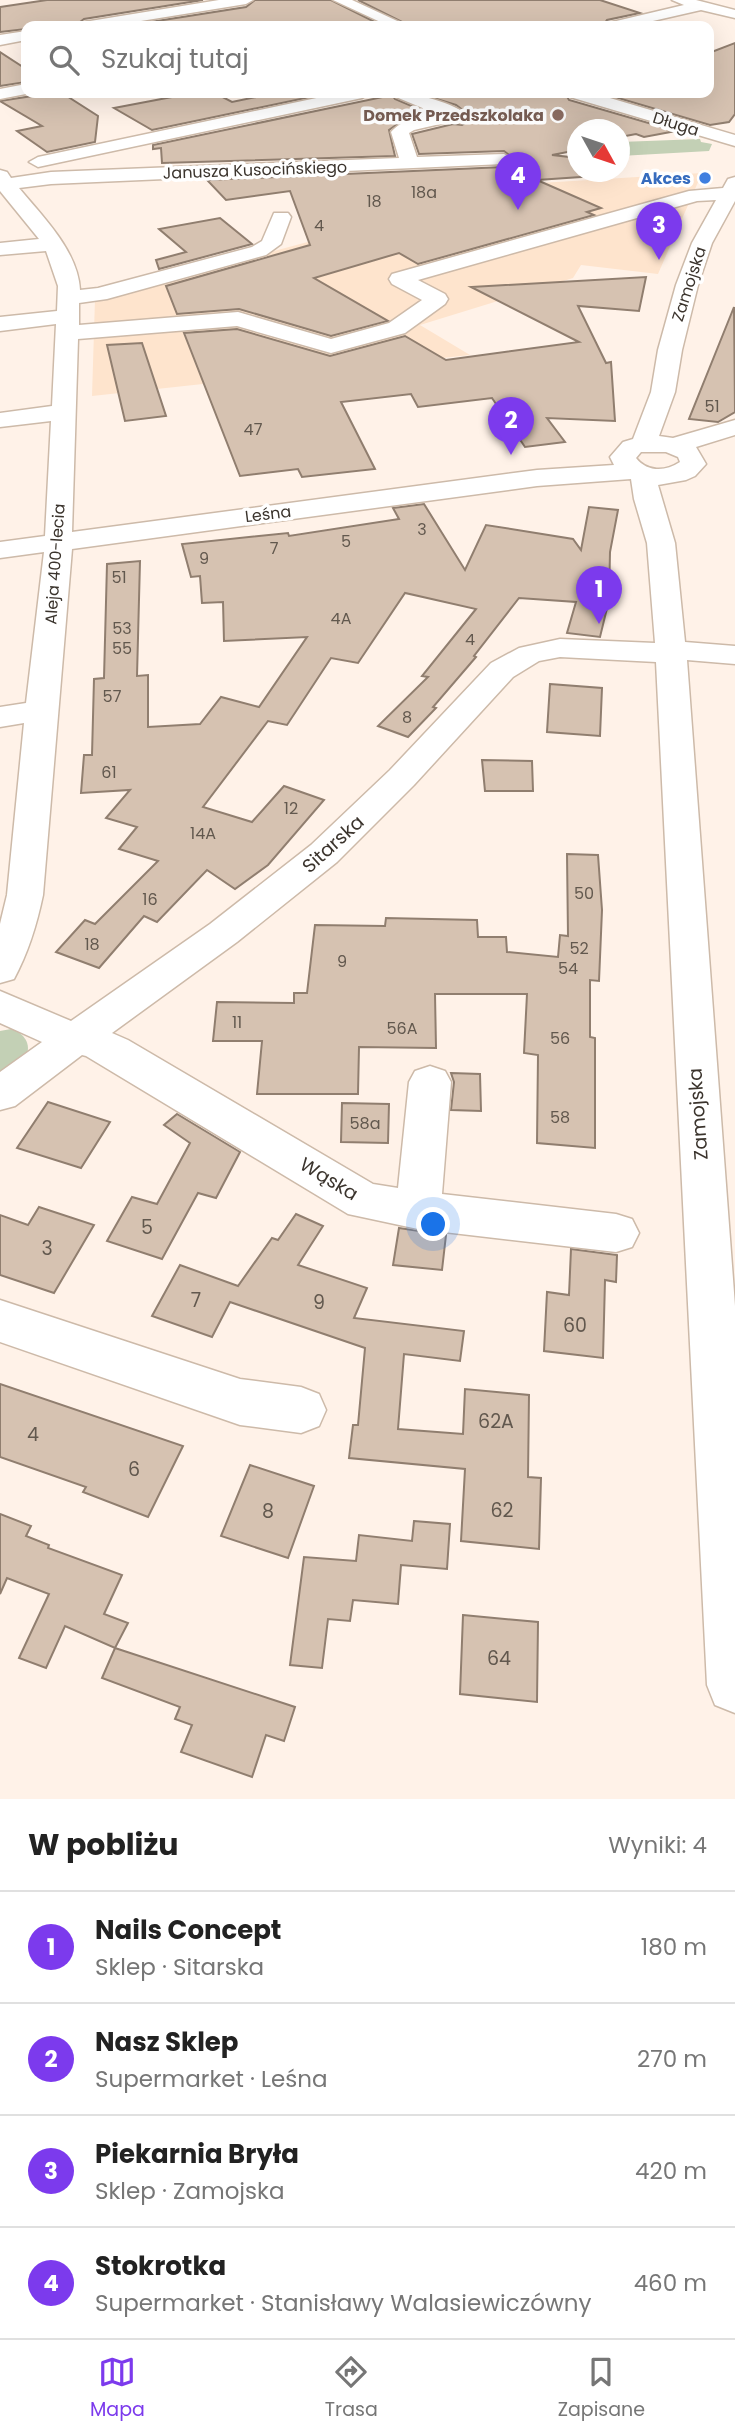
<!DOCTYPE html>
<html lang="pl">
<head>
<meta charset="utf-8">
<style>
  body { margin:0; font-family:Poppins,sans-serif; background:#f6f6f6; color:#222 }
  .compass { position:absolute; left:567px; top:119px; width:63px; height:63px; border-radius:50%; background:#fff; box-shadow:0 7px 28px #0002; rotate:130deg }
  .you { position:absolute; left:434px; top:1225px; width:24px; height:24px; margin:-18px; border:5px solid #fff; border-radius:50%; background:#1a73e8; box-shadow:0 0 0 10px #1a73e833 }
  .badge { display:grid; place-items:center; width:46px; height:46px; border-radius:50%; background:#7c3aed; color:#fff; font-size:23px; font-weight:700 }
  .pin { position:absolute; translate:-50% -58px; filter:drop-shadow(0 2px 4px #0008) }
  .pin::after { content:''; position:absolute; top:37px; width:24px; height:21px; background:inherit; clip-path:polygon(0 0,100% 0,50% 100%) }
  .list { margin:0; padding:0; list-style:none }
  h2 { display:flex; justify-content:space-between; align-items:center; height:91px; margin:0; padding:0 28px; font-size:30px }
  h2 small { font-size:23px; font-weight:400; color:#767676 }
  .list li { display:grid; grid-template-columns:46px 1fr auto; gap:21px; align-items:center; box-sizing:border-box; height:112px; padding:0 28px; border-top:2px solid #e0e0e0 }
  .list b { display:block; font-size:26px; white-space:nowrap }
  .list p { margin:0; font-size:23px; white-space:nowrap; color:#767676 }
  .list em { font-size:23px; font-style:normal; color:#767676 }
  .icon { flex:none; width:38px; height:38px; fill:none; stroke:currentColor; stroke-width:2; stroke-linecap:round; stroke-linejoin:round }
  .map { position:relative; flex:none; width:735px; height:1799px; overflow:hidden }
  .search { position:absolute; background:#fff; box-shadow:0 7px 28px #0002; left:21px; right:21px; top:21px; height:77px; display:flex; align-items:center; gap:18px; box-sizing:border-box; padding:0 24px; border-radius:14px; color:#767676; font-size:26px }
  .sheet { height:539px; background:#fff }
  nav { display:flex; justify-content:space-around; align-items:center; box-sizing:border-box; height:98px; border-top:2px solid #e0e0e0; background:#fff; font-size:19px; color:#767676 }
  nav a { display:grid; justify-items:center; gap:4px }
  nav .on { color:#7c3aed }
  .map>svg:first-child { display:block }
</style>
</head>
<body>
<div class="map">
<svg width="735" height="1799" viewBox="0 0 735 1799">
  <rect width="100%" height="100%" fill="#fff2e8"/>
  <path fill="#fee4cd" d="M702,173L658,274L581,265L573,278L420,325L470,355L92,396L95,299L524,184Z"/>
  <g fill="#c3d0b5">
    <path d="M700,139L701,142L712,144L709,151L620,156V142Z"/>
    <path d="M11,1029C22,1032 31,1042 27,1054L0,1075V1031Z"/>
  </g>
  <g fill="#d6c2b1" stroke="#907e6f" stroke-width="2">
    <path d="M47,0H203L84,19L75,26H26V29L0,32V7Z"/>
    <path d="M255,0H331L383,26H125L246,7Z"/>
    <path d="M358,0H600L640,13L607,20L603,26H410Z"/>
    <path d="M735,43V114L729,122L710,125L601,93H709V53Z"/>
    <path d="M0,52L26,69V82L0,86Z"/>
    <path d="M34,93H62L98,116L95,142L47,152L17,131L42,126L0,101L32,96Z"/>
    <path d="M193,93H215L232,102L276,93L320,95L152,130L114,108Z"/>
    <path d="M417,93H565L569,100L676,131L644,137L636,134L620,137V130H578V150L552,155L578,158V172H610V175L537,180L601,208L587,212L594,215L418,264L399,253L314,278L388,321L331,336L239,309L177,314L166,286L310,245L290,191L226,200L207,180L504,167L515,160L504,151L419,154L412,134L453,124L462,125L473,118L456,105Z"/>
    <path d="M392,95L395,99L428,113L405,119L389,130L395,156L162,163L161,148L153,149V145Z"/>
    <path d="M220,218L252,244L159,269L156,260L186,252L159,229Z"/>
    <path d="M646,277L639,311L578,306L606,363L611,362L615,421L547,418L565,442L525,447L492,398L418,407L411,394L341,402L375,469L302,477L298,469L240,476L184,333L237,329L330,356L405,336L446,360L579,342L471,287Z"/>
    <path d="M734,307L735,412L718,422L689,419Z"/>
    <path d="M142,343L166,416L125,421L107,345Z"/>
    <path d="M424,504L465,570L486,525L573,539L581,550L589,507L618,510L610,552L609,600L600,637L567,633L576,602L519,598L474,656L476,657L433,707L436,708L408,737L378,726L428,677L422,676L476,609L405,593L358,663L331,658L287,725L268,721L203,807L252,822L284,786L324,800L268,865L235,889L207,870L157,922L144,916L99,968L56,952L85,920L95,924L158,861L119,849L137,827L106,818L130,790L81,793L84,755H92L94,679L104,678L107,564L140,561L137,676L148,675V727L200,724L221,697L259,707L307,637L224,641L223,602L202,603L200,576L191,577L182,544L288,533L289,536L399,519L393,508Z"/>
    <path d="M550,684L602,688L600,736L547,732Z"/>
    <path d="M482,760L532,761L533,791H485Z"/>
    <path d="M567,854L598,855L602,910L599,981L590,980V1037L595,1038V1148L537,1143L538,1055L524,1053L527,994H435L436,1048L359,1047L358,1094H257L262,1041H213L217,1002L294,1003V993H307L315,925L385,926L386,918L477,920L478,937H506L507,952L558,957L560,935L568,936Z"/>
    <path d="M451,1073L480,1074L481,1111L451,1110L454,1082Z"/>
    <path d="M48,1102L110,1122L81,1168L17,1148Z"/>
    <path d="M342,1103L389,1104L388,1143L341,1142Z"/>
    <path d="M177,1114L240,1152L216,1198L198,1193L162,1259L107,1241L132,1197L157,1204L190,1143L164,1125Z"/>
    <path d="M39,1207L94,1225L54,1293L0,1275V1215L28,1225Z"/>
    <path d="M296,1214L323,1226L298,1265L367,1288L354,1318L464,1331L460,1361L404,1354L398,1429L463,1434L465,1389L529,1395L528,1477L541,1478L539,1549L461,1541L465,1469L349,1458L353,1425H358L365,1348L230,1302L212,1337L152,1316L180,1265L238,1286L272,1238L278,1240Z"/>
    <path d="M399,1228L446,1235L442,1270L393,1265Z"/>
    <path d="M571,1249L617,1255L616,1282L605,1280L603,1358L544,1351L547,1292L569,1295Z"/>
    <path d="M0,1384L183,1446L148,1517L83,1492L86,1487L0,1457Z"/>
    <path d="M250,1465L314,1486L288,1558L221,1536Z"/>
    <path d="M0,1514L31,1526L26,1536L49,1545L48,1548L122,1575L104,1614L128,1623L115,1648L65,1626L46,1668L19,1658L49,1594L7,1578L0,1594Z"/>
    <path d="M414,1521L450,1524L447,1569L401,1565L398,1604L353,1600L350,1621L328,1619L322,1668L290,1665L304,1557L356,1561L359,1535L412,1541Z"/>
    <path d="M463,1615L538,1622L537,1702L460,1694Z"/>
    <path d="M115,1648L295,1707L284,1741L266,1735L252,1777L181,1752L192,1725L175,1719L180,1707L102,1678Z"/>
  </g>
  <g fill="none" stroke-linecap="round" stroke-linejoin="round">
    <defs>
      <g id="minor">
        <path d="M219,0H253L246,4L110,26H77L84,22Z"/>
        <path d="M333,0H352L408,26H389Z"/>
        <path d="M672,0H696L735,10V18L701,10L631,26H606L608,23L684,5Z"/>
        <path d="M26,31V40L0,45V35Z"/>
        <path d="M26,84V93H31L0,99V89Z"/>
        <path d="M340,93H370L362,98L38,167L29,162L38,157Z"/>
        <path d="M394,93C415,93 455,102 470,118L461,123L453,121L414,130L409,133L417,157L504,154L513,159L504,164L51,184L19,188C43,217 78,251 80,290L98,288L252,247L262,241L274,213H288L291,217L281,244L266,255L107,299L79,303V325L238,312L331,339L389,323L422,300L392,284L389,279L392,274L689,191L723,188L728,179L735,177V201L712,243L698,285L682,350L675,392L659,436L673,438L735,420V435L696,447L706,464L695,476L686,480L658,485L675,543L685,642L735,646V664L687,660L735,1306V1713L715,1705L707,1685L656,662L560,657L539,661L513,677L414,785L337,862L237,942L112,1033L128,1040L373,1184L398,1188L409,1082L415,1071L430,1066L445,1071L451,1082L442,1194L616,1214L632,1219L639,1233L632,1247L616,1252L418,1229L348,1214L86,1056L82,1055L15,1106L0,1110V1072L42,1042L0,1023V991L71,1021L210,924L311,845L390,770L491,663L519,648L560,639L655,643L647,543L634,499L631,479L537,486L72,549L43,895C37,924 28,953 14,979L0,983V924L7,895L24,723L0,727V707L26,703L44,552L0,558V542L45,536L51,421L0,427V413L52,406L56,324L0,331V317L57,311L58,286L46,251L0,255V243L39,239L0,191V170L7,172L11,178L51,172L399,158L391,132C402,119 421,118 437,114L396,97ZM716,200L692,243L676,285L658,350L651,392L633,439L623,442L610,457L614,465L537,470L72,532L78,339L237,326L331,353L405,333L445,304L448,299L445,294L418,280L697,201ZM641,452H666L678,457L680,462C665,472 647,472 636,458Z"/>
        <path d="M568,93H593L735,135V146L570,97Z"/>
        <path d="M0,1300L240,1379L301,1387L319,1394L326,1410L319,1426L301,1433L240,1425L0,1342Z"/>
      </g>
    </defs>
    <use href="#minor" stroke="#cdbaa9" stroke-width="3"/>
    <use href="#minor" fill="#fff" fill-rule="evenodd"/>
  </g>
  <circle fill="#8d6e63" stroke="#fff" stroke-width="2.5" cx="558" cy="115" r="7"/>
  <circle fill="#3f7fe0" stroke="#fff" stroke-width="2.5" cx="705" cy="178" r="7"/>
  <g text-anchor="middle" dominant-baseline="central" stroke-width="7" stroke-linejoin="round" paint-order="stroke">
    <g font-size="16" font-weight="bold" fill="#785e54" stroke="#fff" text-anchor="end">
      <text x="544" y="115">Domek Przedszkolaka</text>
    </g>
    <g font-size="16" fill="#3b342d" stroke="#fff">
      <text transform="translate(676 124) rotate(17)">Długa</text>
      <text transform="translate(255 170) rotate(-2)">Janusza Kusocińskiego</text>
      <text transform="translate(689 284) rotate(-72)">Zamojska</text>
      <text transform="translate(268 514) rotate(-7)">Leśna</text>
      <text transform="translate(55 564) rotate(-86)">Aleja 400-lecia</text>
    </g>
    <g font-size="16" font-weight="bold" fill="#366cbe" stroke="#fff" text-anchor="end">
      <text x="691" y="178">Akces</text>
    </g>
    <g font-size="16" fill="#62584e">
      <text x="424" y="192">18a</text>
      <text x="374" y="201">18</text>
      <text x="319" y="225">4</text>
      <text x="712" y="406">51</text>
      <text x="253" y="429">47</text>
      <text x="422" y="529">3</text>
      <text x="346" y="541">5</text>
      <text x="274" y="548">7</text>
      <text x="204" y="558">9</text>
      <text x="119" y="577">51</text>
      <text x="341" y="618">4A</text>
      <text x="122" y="628">53</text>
      <text x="470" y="639">4</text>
      <text x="122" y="648">55</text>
      <text x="112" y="696">57</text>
      <text x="407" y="717">8</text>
      <text x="109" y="772">61</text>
      <text x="291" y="808">12</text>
      <text x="203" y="833">14A</text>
      <text x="584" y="893">50</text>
      <text x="150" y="899">16</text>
      <text x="92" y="944">18</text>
      <text x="579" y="948">52</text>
      <text x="342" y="961">9</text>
      <text x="568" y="968">54</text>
      <text x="237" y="1022">11</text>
      <text x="402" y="1028">56A</text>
      <text x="560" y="1038">56</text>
      <text x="560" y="1117">58</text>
      <text x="365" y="1123">58a</text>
    </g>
    <g font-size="19" fill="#3b342d" stroke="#fff">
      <text transform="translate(333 844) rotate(-42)">Sitarska</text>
      <text transform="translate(698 1114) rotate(-94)">Zamojska</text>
      <text transform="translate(329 1179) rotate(31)">Wąska</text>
    </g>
    <g font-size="19" fill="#62584e">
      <text x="147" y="1227">5</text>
      <text x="47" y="1248">3</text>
      <text x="196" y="1300">7</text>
      <text x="319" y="1302">9</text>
      <text x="575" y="1325">60</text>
      <text x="496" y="1421">62A</text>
      <text x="33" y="1434">4</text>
      <text x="134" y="1469">6</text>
      <text x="502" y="1510">62</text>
      <text x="268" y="1511">8</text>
      <text x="499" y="1658">64</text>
    </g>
  </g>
</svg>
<svg class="compass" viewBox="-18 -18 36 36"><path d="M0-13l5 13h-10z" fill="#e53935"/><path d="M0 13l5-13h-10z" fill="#767676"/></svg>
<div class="you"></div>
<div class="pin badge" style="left:599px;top:624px">1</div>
<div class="pin badge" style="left:511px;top:455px">2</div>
<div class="pin badge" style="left:659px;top:260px">3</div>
<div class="pin badge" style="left:518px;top:210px">4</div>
<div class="search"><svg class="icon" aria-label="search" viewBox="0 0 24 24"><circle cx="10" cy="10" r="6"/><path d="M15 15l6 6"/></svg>Szukaj tutaj</div>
</div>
<section class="sheet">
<h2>W pobliżu<small>Wyniki: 4</small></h2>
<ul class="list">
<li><span class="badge">1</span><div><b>Nails Concept</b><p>Sklep · Sitarska</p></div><em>180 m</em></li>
<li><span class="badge">2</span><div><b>Nasz Sklep</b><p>Supermarket · Leśna</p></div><em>270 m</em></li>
<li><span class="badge">3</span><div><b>Piekarnia Bryła</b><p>Sklep · Zamojska</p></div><em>420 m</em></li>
<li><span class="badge">4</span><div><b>Stokrotka</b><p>Supermarket · Stanisławy Walasiewiczówny</p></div><em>460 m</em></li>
</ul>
</section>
<nav>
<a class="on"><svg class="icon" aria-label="map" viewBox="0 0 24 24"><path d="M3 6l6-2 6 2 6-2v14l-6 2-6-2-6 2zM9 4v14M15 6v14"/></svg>Mapa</a>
<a><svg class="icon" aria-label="directions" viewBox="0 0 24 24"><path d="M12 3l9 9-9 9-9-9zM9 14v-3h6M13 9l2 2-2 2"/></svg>Trasa</a>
<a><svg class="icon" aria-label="saved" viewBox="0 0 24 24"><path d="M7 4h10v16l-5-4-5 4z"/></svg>Zapisane</a>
</nav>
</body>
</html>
